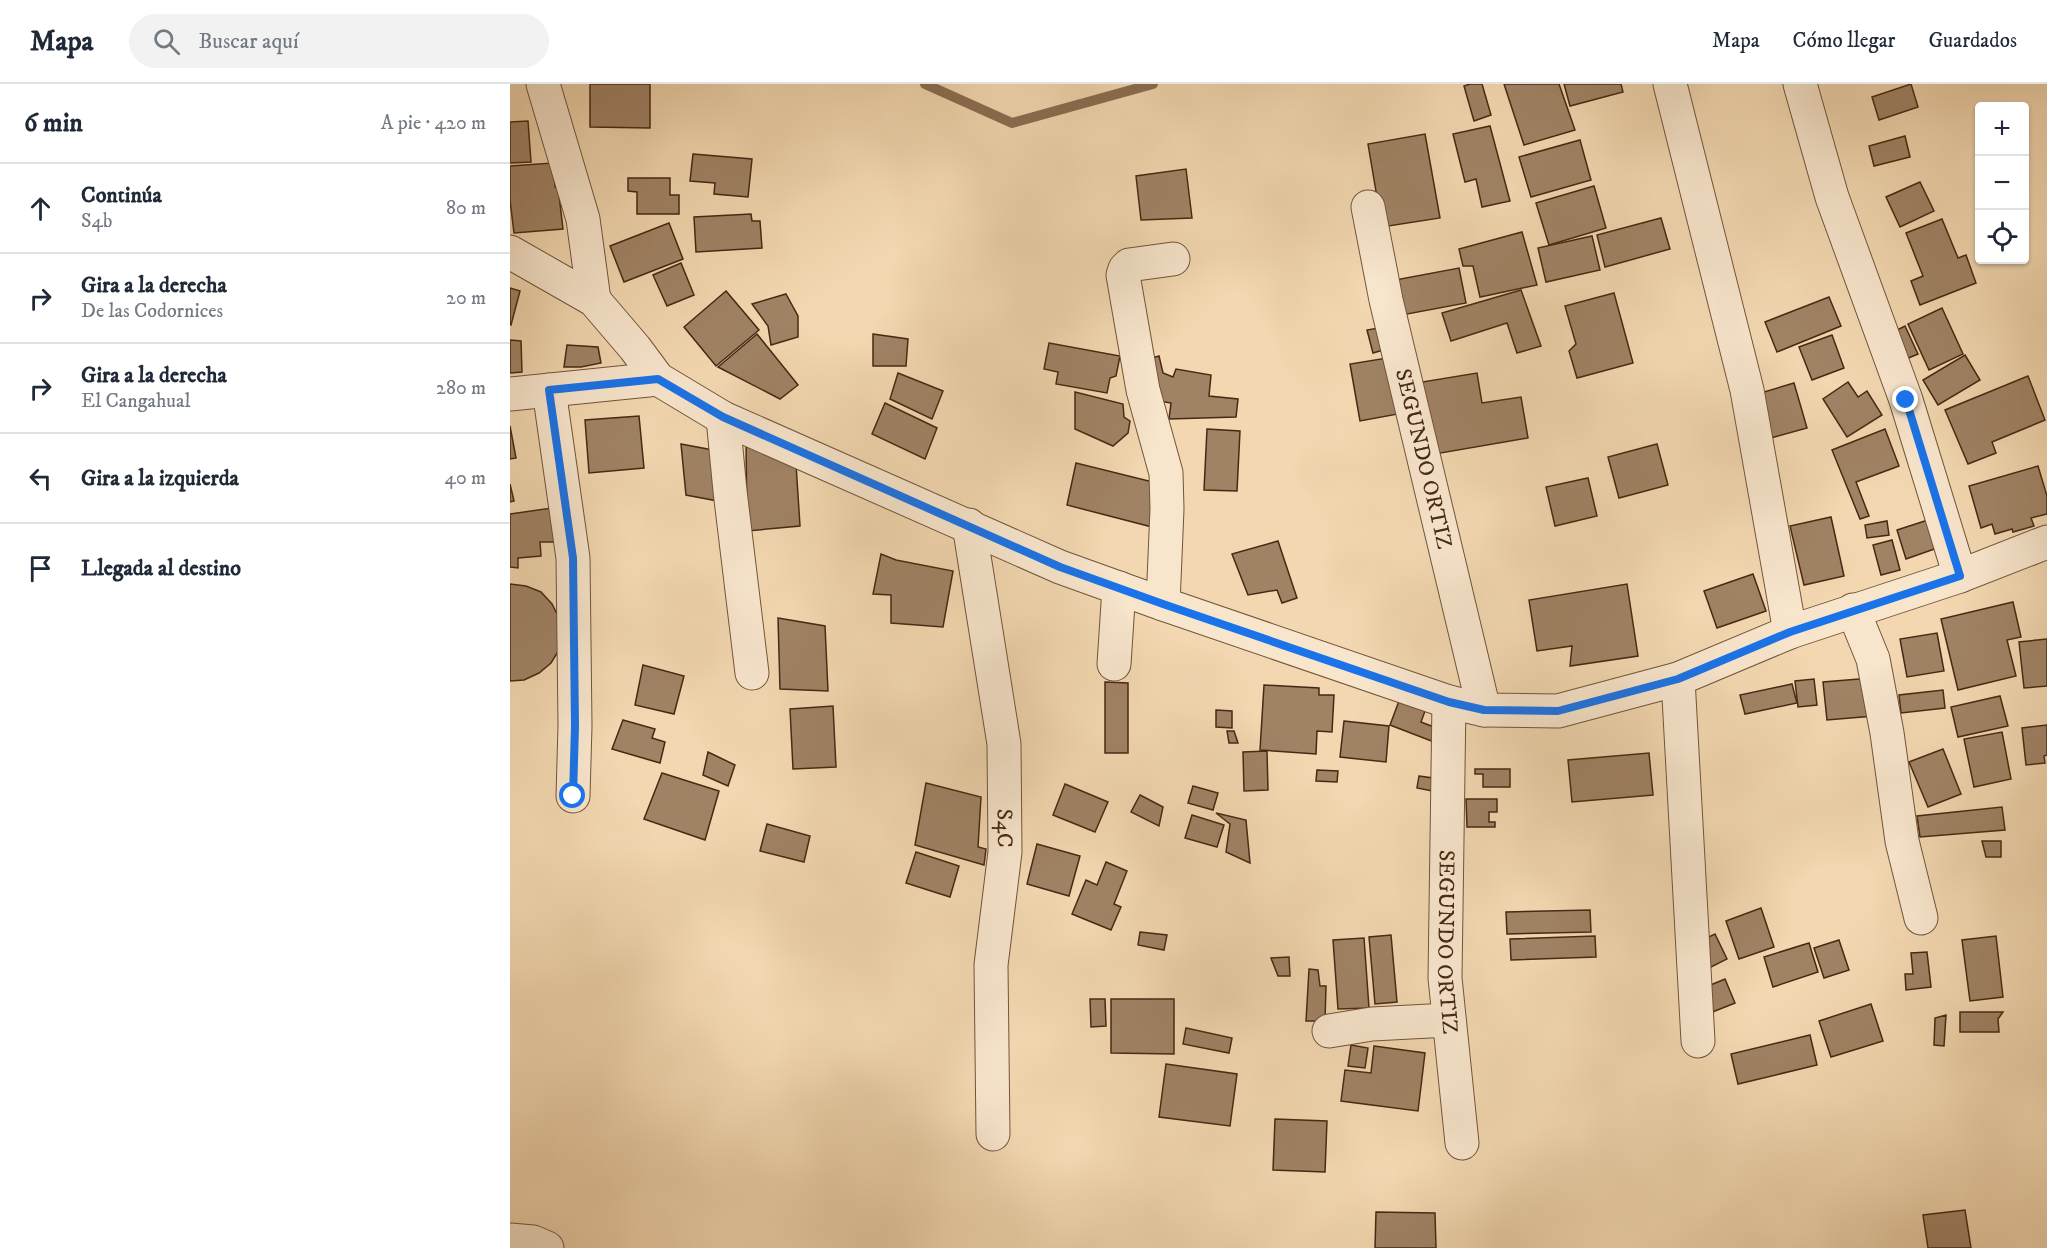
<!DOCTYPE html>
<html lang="es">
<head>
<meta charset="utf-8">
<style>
  body { margin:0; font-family:"IM FELL DW Pica",serif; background:#f2f2f3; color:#1f2937 }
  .controls { position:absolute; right:18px; top:18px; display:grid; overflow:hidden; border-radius:6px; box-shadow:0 2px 4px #0004 }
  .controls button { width:54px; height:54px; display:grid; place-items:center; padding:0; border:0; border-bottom:2px solid #e0e1e3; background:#fff; color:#1f2937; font:30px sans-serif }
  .stop { position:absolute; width:18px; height:18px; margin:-14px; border:4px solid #1a73e8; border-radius:50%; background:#fff }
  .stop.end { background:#1a73e8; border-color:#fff; box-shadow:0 2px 6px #0008 }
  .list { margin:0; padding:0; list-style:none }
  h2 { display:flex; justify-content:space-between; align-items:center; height:78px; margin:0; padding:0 24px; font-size:26px }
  h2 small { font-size:20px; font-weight:400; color:#747a83 }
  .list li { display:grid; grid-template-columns:39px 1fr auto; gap:18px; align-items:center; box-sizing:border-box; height:90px; padding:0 24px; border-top:2px solid #e0e1e3 }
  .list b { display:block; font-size:22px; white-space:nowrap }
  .list p { margin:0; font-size:20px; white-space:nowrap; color:#747a83 }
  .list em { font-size:20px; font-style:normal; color:#747a83 }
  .icon { flex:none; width:33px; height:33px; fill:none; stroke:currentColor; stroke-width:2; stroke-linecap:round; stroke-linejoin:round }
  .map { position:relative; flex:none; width:1537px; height:1164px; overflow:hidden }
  header { display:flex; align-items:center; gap:36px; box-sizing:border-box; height:84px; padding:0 30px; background:#fff; border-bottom:2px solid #e0e1e3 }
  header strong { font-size:28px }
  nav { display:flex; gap:33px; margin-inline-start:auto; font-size:21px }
  .search { width:420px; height:54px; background:#f2f2f3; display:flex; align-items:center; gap:15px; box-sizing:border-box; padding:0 21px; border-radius:33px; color:#747a83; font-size:22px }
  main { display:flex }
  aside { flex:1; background:#fff }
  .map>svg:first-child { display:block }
</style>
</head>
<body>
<header>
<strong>Mapa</strong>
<div class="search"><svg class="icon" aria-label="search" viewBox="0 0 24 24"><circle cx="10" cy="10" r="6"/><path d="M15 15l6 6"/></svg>Buscar aquí</div>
<nav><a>Mapa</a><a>Cómo llegar</a><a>Guardados</a></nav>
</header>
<main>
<aside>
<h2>6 min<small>A pie · 420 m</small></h2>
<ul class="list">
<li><svg class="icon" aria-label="ahead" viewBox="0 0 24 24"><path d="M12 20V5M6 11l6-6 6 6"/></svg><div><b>Continúa</b><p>S4b</p></div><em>80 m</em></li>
<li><svg class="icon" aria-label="right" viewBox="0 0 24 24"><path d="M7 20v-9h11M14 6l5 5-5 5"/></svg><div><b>Gira a la derecha</b><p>De las Codornices</p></div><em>20 m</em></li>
<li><svg class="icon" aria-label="right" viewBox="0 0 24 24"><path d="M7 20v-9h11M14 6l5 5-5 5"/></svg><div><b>Gira a la derecha</b><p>El Cangahual</p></div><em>280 m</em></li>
<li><svg class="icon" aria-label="left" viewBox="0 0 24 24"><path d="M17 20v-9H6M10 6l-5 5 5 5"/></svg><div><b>Gira a la izquierda</b></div><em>40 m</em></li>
<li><svg class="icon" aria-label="arrive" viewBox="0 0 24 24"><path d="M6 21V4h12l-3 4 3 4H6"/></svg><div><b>Llegada al destino</b></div></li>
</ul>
</aside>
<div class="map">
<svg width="1537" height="1164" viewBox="0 0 1537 1164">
  <rect width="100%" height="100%" fill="#f2d7b0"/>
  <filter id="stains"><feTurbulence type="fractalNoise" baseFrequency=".00333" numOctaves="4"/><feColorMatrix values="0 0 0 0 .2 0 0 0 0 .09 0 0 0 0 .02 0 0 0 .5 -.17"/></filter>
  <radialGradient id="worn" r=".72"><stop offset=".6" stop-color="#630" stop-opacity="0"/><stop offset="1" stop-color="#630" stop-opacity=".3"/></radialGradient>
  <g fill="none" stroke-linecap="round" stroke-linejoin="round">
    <path stroke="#8b6e51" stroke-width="10" d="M415,0L502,39L643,0"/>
  </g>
  <g fill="#a08365" stroke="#472913" stroke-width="1.5">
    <path d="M80,0H140V44L80,43Z"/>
    <path d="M960,0H972L981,31L964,37L954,2Z"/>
    <path d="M994,0H1049L1065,46L1014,61Z"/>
    <path d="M1054,0H1111L1113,8L1060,22Z"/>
    <path d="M1401,0L1408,23L1369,36L1362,13Z"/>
    <path d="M18,37L21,78L0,79V38Z"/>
    <path d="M980,42L1000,117L972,123L966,95L955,98L943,50Z"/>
    <path d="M915,50L930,134L872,143L858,60Z"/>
    <path d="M1395,52L1400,73L1364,82L1359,62Z"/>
    <path d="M1070,56L1081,96L1021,113L1009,73Z"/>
    <path d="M183,70L242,75L238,113L204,110L205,99L180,97Z"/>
    <path d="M43,79L45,103H48L53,145L4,149L0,116V82Z"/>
    <path d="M676,85L682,134L631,136L626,92Z"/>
    <path d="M118,94H160V111H169V130H127V108L118,107Z"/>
    <path d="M1410,98L1424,127L1390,143L1376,113Z"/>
    <path d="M1084,102L1096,144L1039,161L1026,119Z"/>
    <path d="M241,130L242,137H250L252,164L186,168L184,133Z"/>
    <path d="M1151,134L1160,165L1095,183L1087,151Z"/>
    <path d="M1432,135L1448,174L1456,171L1466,199L1410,221L1401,197L1413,192L1396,149Z"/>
    <path d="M159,139L173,175L114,198L100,162Z"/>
    <path d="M1012,148L1027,201L970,213L963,182H953L949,165Z"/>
    <path d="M1082,152L1090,186L1036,198L1028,164Z"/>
    <path d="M171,179L184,211L157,222L143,191Z"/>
    <path d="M949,184L956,219L892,231L885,196Z"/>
    <path d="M0,204L10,207L1,241H0Z"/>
    <path d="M1011,206L1031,262L1007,269L997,239L941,257L932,229Z"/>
    <path d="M216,207L249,246L206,282L174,243Z"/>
    <path d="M1104,209L1123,279L1067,294L1059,267L1066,260L1055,222Z"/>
    <path d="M276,210L288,232V253L261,261L258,242L242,220Z"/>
    <path d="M1319,213L1331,242L1267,268L1255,238Z"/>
    <path d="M1432,224L1453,270L1419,286L1398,240Z"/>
    <path d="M1395,242L1408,270L1391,277L1379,250Z"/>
    <path d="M874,243L880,264L863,269L857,246Z"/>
    <path d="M247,250L288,301L270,315L208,283Z"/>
    <path d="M363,250L398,255L396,282H363Z"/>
    <path d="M1322,251L1334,284L1302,296L1289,263Z"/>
    <path d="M0,256L11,257L12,288L0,289Z"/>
    <path d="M539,259L610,272L606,292L600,294L597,309L546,300L548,288L534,285Z"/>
    <path d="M57,261L88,263L91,279L71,283H54Z"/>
    <path d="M1455,271L1470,296L1428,321L1413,296Z"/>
    <path d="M649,272L653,289L663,293L666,285L701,291L699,312L728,315L726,333L659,335L661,319L644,316L632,277Z"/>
    <path d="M877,274L888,330L850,337L840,280Z"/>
    <path d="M388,289L433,307L422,335L380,315Z"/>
    <path d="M967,289L972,319L1011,313L1018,354L925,370L912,298Z"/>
    <path d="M1518,292L1535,336L1482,358L1486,369L1458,380L1435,326Z"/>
    <path d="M1338,298L1348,313L1357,307L1372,331L1337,353L1313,315Z"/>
    <path d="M1284,299L1297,344L1257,355L1244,311Z"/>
    <path d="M565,308L613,320L614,333L620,337L618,349L603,362L565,345Z"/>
    <path d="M375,319L427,344L415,375L362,350Z"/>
    <path d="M129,332L134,384L79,389L75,336Z"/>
    <path d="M0,342L6,374L0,375Z"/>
    <path d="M697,345L730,347L727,407L694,406Z"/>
    <path d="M1375,345L1389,382L1346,398L1359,432L1350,435L1322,366Z"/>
    <path d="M236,356L286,380L290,442L237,447Z"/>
    <path d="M171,360L208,367L213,418L176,411Z"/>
    <path d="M1147,360L1158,401L1109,414L1098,373Z"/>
    <path d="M566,379L651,400L642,443L557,421Z"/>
    <path d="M1528,382L1537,412V430L1521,434L1524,442L1503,448L1502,445L1485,450L1482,440L1471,444L1459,402Z"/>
    <path d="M1078,394L1087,432L1045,442L1036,403Z"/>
    <path d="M0,400L4,417L0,418Z"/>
    <path d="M42,424L46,458H30L31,472L8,474V484L0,483V430Z"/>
    <path d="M1321,433L1334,492L1294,501L1280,442Z"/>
    <path d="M1421,435L1430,463L1396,475L1387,446Z"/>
    <path d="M1377,437L1379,451L1357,454L1355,441Z"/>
    <path d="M1382,456L1390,486L1371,491L1363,461Z"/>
    <path d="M768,457L787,514L772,519L767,506L738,511L722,470Z"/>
    <path d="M371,470L386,476L443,487L433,543L381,539V511L363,510Z"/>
    <path d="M1243,490L1256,527L1207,544L1194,507Z"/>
    <path d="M0,500L16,502L31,508L42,520L49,534V566L41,579L29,589L14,596L0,597Z"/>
    <path d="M1117,500L1128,572L1060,582L1062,562L1027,567L1019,516Z"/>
    <path d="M1503,518L1511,553L1497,556L1506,592L1448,606L1431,535Z"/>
    <path d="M268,534L315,542L318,607L270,605Z"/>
    <path d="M1427,549L1434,587L1397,593L1390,555Z"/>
    <path d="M1537,555V602L1514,604L1509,558Z"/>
    <path d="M133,581L174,592L164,630L125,621Z"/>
    <path d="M1361,594L1364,632L1317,636L1313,598Z"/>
    <path d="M1304,595L1307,621L1288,623L1285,597Z"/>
    <path d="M595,598L618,599V669H595Z"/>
    <path d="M1282,600L1287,619L1235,630L1230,611Z"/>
    <path d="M754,601L809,604V611H824L822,648L807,647L806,670L750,666Z"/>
    <path d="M1433,606L1435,624L1391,629L1389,611Z"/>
    <path d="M1490,612L1498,642L1448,653L1441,623Z"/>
    <path d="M889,617L915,627L911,638L929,645L924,658L880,641Z"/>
    <path d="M323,622L326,683L283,685L280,625Z"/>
    <path d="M706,626L722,627V644L706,643Z"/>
    <path d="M113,636L145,645L142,654L155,658L150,679L102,665Z"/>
    <path d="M834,637L879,642L876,678L830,673Z"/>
    <path d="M1537,641V671L1534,672L1535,679L1516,681L1512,644Z"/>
    <path d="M717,647H724L728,659H719Z"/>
    <path d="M1492,648L1501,695L1464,703L1454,655Z"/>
    <path d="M1433,665L1451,710L1418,723L1399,678Z"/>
    <path d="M757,667L758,706L734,707L733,668Z"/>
    <path d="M198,668L225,681L218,702L193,691Z"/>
    <path d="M1139,669L1143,711L1062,718L1058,676Z"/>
    <path d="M965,685H1000V703H973V690H965Z"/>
    <path d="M807,686L828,687L827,698L806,697Z"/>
    <path d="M152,689L209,707L195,756L134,735Z"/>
    <path d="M909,692L930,695L928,708L907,704Z"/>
    <path d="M416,699L471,713L468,763L476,765L474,781L405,761Z"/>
    <path d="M555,700L598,718L585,748L543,731Z"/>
    <path d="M683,702L708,709L703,726L678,719Z"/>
    <path d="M630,711L653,723L649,742L621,728Z"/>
    <path d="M956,715H987V728H979V738H985V743H957Z"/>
    <path d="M1492,723L1495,746L1410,753L1407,732Z"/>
    <path d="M706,729L736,736L740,779L716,768L720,740Z"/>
    <path d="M682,731L714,741L707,763L675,754Z"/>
    <path d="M257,740L300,752L294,778L250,767Z"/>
    <path d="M1472,757H1491V773H1476Z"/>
    <path d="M527,760L570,772L559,812L517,800Z"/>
    <path d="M406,768L449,782L440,813L396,799Z"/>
    <path d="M596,778L617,787L604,820L611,823L601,846L562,830L576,796L587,801Z"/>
    <path d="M1251,824L1264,863L1229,875L1216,837Z"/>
    <path d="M1080,826L1081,848L997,850L996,828Z"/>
    <path d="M630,848L657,851L654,866L628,861Z"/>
    <path d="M1205,850L1217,875L1199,884L1186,859Z"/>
    <path d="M881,851L887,918L865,920L859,853Z"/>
    <path d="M1085,852L1086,873L1001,876L1000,855Z"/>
    <path d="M1486,852L1493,913L1460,917L1452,856Z"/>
    <path d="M854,854L859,924L828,925L823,856Z"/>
    <path d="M1329,856L1339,886L1314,894L1304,864Z"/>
    <path d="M1299,859L1308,888L1263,903L1254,873Z"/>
    <path d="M1417,868L1421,903L1396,906L1395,890H1403L1401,869Z"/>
    <path d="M779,873L780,892H768L761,874Z"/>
    <path d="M799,885L808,886L810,902H816L815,937H796Z"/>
    <path d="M1215,895L1225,919L1200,929L1191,905Z"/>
    <path d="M580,915H595L596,942L581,943Z"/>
    <path d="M601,915H664V970L601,969Z"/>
    <path d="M1361,920L1373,957L1321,973L1309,937Z"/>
    <path d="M1450,928H1493L1488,935L1489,948H1450Z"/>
    <path d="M1436,931L1434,962L1424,961L1425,934Z"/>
    <path d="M676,944L722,954L719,969L673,960Z"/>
    <path d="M1300,951L1307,981L1228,1000L1221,970Z"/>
    <path d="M841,961L858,964L855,984L838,982Z"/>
    <path d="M864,962L915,969L908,1027L831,1017L835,986L861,989Z"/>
    <path d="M656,980L727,990L720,1042L649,1033Z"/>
    <path d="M765,1035L817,1037L815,1088L763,1086Z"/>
    <path d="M1455,1126L1461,1164H1418L1413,1131Z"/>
    <path d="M866,1128L925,1129L926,1164H865Z"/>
  </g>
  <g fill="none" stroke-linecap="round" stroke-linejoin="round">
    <defs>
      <g id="minor">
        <path d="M33,0L73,135L84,216"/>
        <path d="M1160,0L1237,306L1280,548"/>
        <path d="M1290,0L1322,113L1396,316L1450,492"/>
        <path id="s1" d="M858,123L876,216L974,626"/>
        <path d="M0,168L84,216L125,264L148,295L213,334L550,483L653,520L939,618L974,626L1048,627L1168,595L1280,548L1450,492L1537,458"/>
        <path d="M39,306L63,474L65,642L63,712"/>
        <path d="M0,310L148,295"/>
        <path d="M213,334L220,407L242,589"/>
        <path id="s2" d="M459,441L494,660L495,768L481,881L483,1050"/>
        <path d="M653,520L657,425L656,389L633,306L613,191L615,185L619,181L663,175"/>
        <path d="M1343,526L1363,575L1377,649L1392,757L1411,834"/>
        <path d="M604,580L609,504"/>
        <path d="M1168,595L1188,957"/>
        <path id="s3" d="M939,618L935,894L952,1059"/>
        <path d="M819,947L862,940L939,936"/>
        <path d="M0,1156L23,1158L37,1164"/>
      </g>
    </defs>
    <use href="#minor" stroke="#72543a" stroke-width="35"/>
    <use href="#minor" stroke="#f7e5cc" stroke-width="33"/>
  </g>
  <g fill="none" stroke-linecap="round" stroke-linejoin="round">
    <path stroke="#1a73e8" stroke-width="8" d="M63,712L65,642L63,474L39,306L148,295L213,333L550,483L653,520L939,618L974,626L1048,627L1168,595L1280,548L1450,492L1396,316"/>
  </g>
  <g text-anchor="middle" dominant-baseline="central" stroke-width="4.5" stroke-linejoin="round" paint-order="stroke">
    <g font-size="22" fill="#472913" stroke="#f7e5cc">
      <text stroke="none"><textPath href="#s1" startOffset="258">SEGUNDO ORTIZ</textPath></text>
      <text stroke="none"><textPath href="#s2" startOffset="306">S4C</textPath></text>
      <text stroke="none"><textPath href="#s3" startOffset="240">SEGUNDO ORTIZ</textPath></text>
    </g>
  </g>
  <rect width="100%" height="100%" filter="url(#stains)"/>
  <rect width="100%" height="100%" fill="url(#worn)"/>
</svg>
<div class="controls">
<button>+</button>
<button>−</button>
<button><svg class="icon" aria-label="locate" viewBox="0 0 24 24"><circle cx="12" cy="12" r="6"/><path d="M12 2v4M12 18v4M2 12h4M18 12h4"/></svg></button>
</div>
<div class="stop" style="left:63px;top:712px"></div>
<div class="stop end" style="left:1396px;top:316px"></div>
</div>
</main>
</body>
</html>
